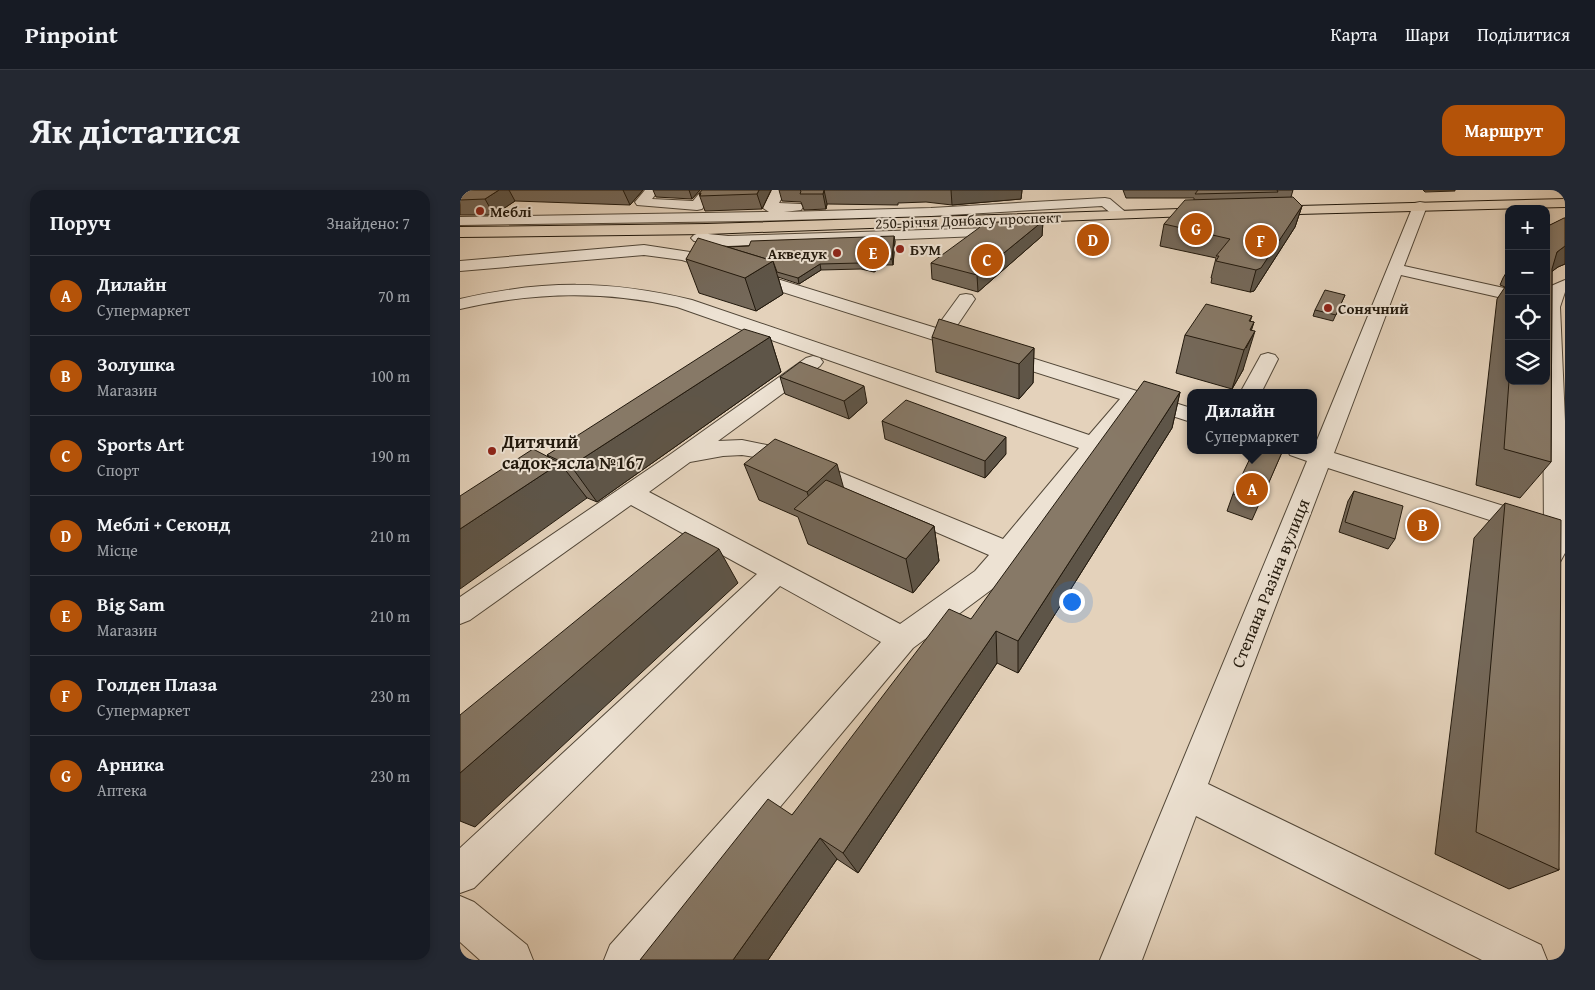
<!DOCTYPE html>
<html lang="uk">
<head>
<meta charset="utf-8">
<style>
  body { margin:0; font-family:"Gentium Book Plus",serif; background:#242831; color:#f1f3f6 }
  .controls { position:absolute; right:15px; top:15px; display:grid; overflow:hidden; border-radius:10px; box-shadow:0 2px 8px #0003 }
  .controls button { width:45px; height:45px; display:grid; place-items:center; padding:0; border:0; border-bottom:1px solid #363941; background:#171b24; color:#f1f3f6; font:25px sans-serif }
  .you { position:absolute; left:611px; top:411px; width:18px; height:18px; margin:-12px; border:4px solid #fff; border-radius:50%; background:#1a73e8; box-shadow:0 0 0 8px #1a73e833 }
  .badge { display:grid; place-items:center; width:32px; height:32px; border-radius:50%; background:#b45309; color:#fff; font-size:16px; font-weight:700 }
  .pin { position:absolute; translate:-50% -50%; border:2px solid #fff; box-shadow:0 1px 5px #0006 }
  .popup { position:absolute; left:727px; top:199px; width:130px; height:65px; box-sizing:border-box; display:grid; place-content:center; border-radius:10px; background:#171b24; filter:drop-shadow(0 1px 4px #0005); font-size:16px; white-space:nowrap; color:#9ea1a6 }
  .popup b { font-size:19px; color:#f1f3f6 }
  .popup::after { content:''; position:absolute; left:50%; top:100%; margin-left:-10px; border:10px solid transparent; border-top-color:#171b24 }
  .list { margin:0; padding:0; list-style:none }
  h2 { display:flex; justify-content:space-between; align-items:center; height:65px; margin:0; padding:0 20px; font-size:21px }
  h2 small { font-size:16px; font-weight:400; color:#9ea1a6 }
  .list li { display:grid; grid-template-columns:32px 1fr auto; gap:15px; align-items:center; box-sizing:border-box; height:80px; padding:0 20px; border-top:1px solid #363941 }
  .list b { display:block; font-size:19px; white-space:nowrap }
  .list p { margin:0; font-size:16px; white-space:nowrap; color:#9ea1a6 }
  .list em { font-size:16px; font-style:normal; color:#9ea1a6 }
  .icon { flex:none; width:28px; height:28px; fill:none; stroke:currentColor; stroke-width:2; stroke-linecap:round; stroke-linejoin:round }
  .map { position:relative; flex:none; width:1105px; height:770px; overflow:hidden; border-radius:15px }
  header { display:flex; align-items:center; gap:30px; box-sizing:border-box; height:70px; padding:0 25px; background:#171b24; border-bottom:1px solid #363941 }
  header strong { font-size:24px }
  nav { display:flex; gap:28px; margin-inline-start:auto; font-size:18px }
  .intro { display:flex; align-items:center; justify-content:space-between; box-sizing:border-box; height:120px; padding:0 30px }
  h1 { margin:0; font-size:35px }
  .button { padding:12px 22px; border-radius:15px; background:#b45309; color:#fff; font-size:18px; font-weight:700 }
  main { display:flex; gap:30px; padding:0 30px }
  aside { flex:1; background:#171b24; border-radius:15px; box-shadow:0 2px 8px #0003 }
  .map>svg:first-child { display:block }
</style>
</head>
<body>
<header>
<strong>Pinpoint</strong>
<nav><a>Карта</a><a>Шари</a><a>Поділитися</a></nav>
</header>
<div class="intro"><h1>Як дістатися</h1><a class="button">Маршрут</a></div>
<main>
<aside>
<h2>Поруч<small>Знайдено: 7</small></h2>
<ul class="list">
<li><span class="badge">A</span><div><b>Дилайн</b><p>Супермаркет</p></div><em>70 m</em></li>
<li><span class="badge">B</span><div><b>Золушка</b><p>Магазин</p></div><em>100 m</em></li>
<li><span class="badge">C</span><div><b>Sports Art</b><p>Спорт</p></div><em>190 m</em></li>
<li><span class="badge">D</span><div><b>Меблі + Секонд</b><p>Місце</p></div><em>210 m</em></li>
<li><span class="badge">E</span><div><b>Big Sam</b><p>Магазин</p></div><em>210 m</em></li>
<li><span class="badge">F</span><div><b>Голден Плаза</b><p>Супермаркет</p></div><em>230 m</em></li>
<li><span class="badge">G</span><div><b>Арника</b><p>Аптека</p></div><em>230 m</em></li>
</ul>
</aside>
<div class="map">
<svg width="1105" height="770" viewBox="0 0 1105 770">
  <rect width="100%" height="100%" fill="#e4d2bb"/>
  <filter id="stains"><feTurbulence type="fractalNoise" baseFrequency=".004" numOctaves="4"/><feColorMatrix values="0 0 0 0 .2 0 0 0 0 .09 0 0 0 0 .02 0 0 0 .5 -.17"/></filter>
  <radialGradient id="worn" r=".72"><stop offset=".6" stop-color="#630" stop-opacity="0"/><stop offset="1" stop-color="#630" stop-opacity=".3"/></radialGradient>
  <g fill="none" stroke-linecap="round" stroke-linejoin="round">
    <defs>
      <g id="minor">
        <path d="M185,0H199L192,9L233,11L242,0H256L242,19L237,20L177,15L175,12Z"/>
        <path d="M312,0H326L319,13L341,14L343,17L341,20L324,22L471,18L645,8L650,9L669,25L667,28H657L642,16L471,26L292,31L0,35V27L309,22L303,18Z"/>
        <path d="M960,12L965,13L967,16L944,76L1044,98L1047,102L1044,106L1038,107L941,85L874,263L1079,327L1083,334L1079,341L1070,343L868,278L748,594L1081,755L1087,770H1022L736,626L682,770H640L847,271L830,265L827,260H853L953,16L955,13Z"/>
        <path d="M536,27L541,28L547,42L544,45L268,56L234,51L231,48L234,45L239,43L268,46L530,38L529,31L531,28Z"/>
        <path d="M184,55L230,62L476,138L500,105L506,104L512,105L515,109L492,143L731,218V232L678,215L535,397L453,458L192,770H144L150,755L421,452L320,396L14,698L0,703V658L297,384L171,315L10,430L0,434V407L208,266L346,168L353,166L360,168L363,172L360,176L258,251L282,250L321,258L543,349L619,258L217,117C143,100 74,102 0,119V109C83,90 150,90 232,110L629,245L660,209L222,70L184,65L0,81V71ZM282,265L307,269L529,365L515,381L440,434L189,302L230,272L263,266Z"/>
        <path d="M1105,90V102L1100,117L1105,231V363L1100,372L1091,375L1082,372L1078,365L1084,343L1083,191H1086V106L1091,96Z"/>
        <path d="M808,163L815,165L818,169L801,203H780L801,165Z"/>
        <path d="M0,706L14,712L67,755L73,770H20L0,752Z"/>
      </g>
      <g id="major">
        <path d="M1105,9V17L804,25L799,24L797,21L799,18L804,17Z"/>
        <path d="M751,18L756,19L758,22L756,25L247,44L0,47V37L247,34Z"/>
      </g>
    </defs>
    <use href="#minor" stroke="#524738" stroke-width="2"/>
    <use href="#major" stroke="#22190d" stroke-width="2"/>
    <use href="#minor" fill="#ede2d3" fill-rule="evenodd"/>
    <use href="#major" fill="#e4d2bb" fill-rule="evenodd"/>
  </g>
  <g fill="#746859" stroke="#22190d">
    <path d="M0,0H183L170,15L55,11L34,25H0Z"/>
    <path d="M193,0H240L232,9L196,7Z"/>
    <path d="M311,0L302,19L245,21L239,4Z"/>
    <path d="M319,0H562L561,9L492,15L466,12L438,13V15L367,14L366,19L344,20L341,12L322,11Z"/>
    <path d="M663,0H833L831,7L842,16L835,37L794,101L790,102L751,93L752,88H751L756,68L700,56L704,34L734,10V8H666Z"/>
    <path d="M963,0H995V1L965,2Z"/>
    <path d="M1105,28V74L1098,77L1092,81L1091,272L1060,308L1016,295L1037,109L1045,97L1040,95L1043,88L1049,78V191L1086,37Z"/>
    <path d="M583,31L582,46L518,102L472,89L471,73Z"/>
    <path d="M435,51L433,75H425L414,82L401,79L361,80L339,94L318,87L323,104L296,121L239,103L226,69L267,57Z"/>
    <path d="M885,105L873,131L853,126L855,120Z"/>
    <path d="M792,126L790,132H794L791,140L783,180L772,199L716,183L725,145Z"/>
    <path d="M310,147L321,182L137,312L125,307L127,308L87,265Z"/>
    <path d="M472,147L574,158L573,193L559,209L476,182Z"/>
    <path d="M320,187L407,213L389,229L325,204Z"/>
    <path d="M720,202L712,238L558,483L537,473L398,683L377,669L308,770H180L332,625Z"/>
    <path d="M422,231L546,264L525,288L425,249Z"/>
    <path d="M823,260L792,330L767,321L773,304Z"/>
    <path d="M284,274L384,298L474,336L479,371L453,403L348,354L338,327L299,310Z"/>
    <path d="M894,301L935,349L928,359L879,342L888,311Z"/>
    <path d="M1045,313L1099,680L1049,699L975,664L1014,348Z"/>
  </g>
  <g fill="#5e5548" stroke="#22190d">
    <path d="M39,0H49L55,11L34,25L25,9Z"/>
    <path d="M163,0H183L170,15Z"/>
    <path d="M229,0H240L232,9Z"/>
    <path d="M299,0H311L302,19L297,4Z"/>
    <path d="M364,0L367,14L366,19L363,4Z"/>
    <path d="M491,0H562L561,9L492,15Z"/>
    <path d="M842,16L835,37L794,101L790,102L796,80Z"/>
    <path d="M583,31L582,46L518,102L517,85Z"/>
    <path d="M434,46L435,51L433,75L432,69Z"/>
    <path d="M1105,56V74L1098,77L1086,86L1097,62Z"/>
    <path d="M424,70L425,75L414,82L413,77Z"/>
    <path d="M313,71L323,104L296,121L285,88Z"/>
    <path d="M360,74L361,80L339,94L338,88Z"/>
    <path d="M794,132L786,158L795,141L783,180L772,199L784,160L790,140Z"/>
    <path d="M310,147L321,182L137,312L111,276Z"/>
    <path d="M574,158L573,193L559,209V174Z"/>
    <path d="M404,196L407,213L389,229L384,211Z"/>
    <path d="M720,202L712,238L558,483V451Z"/>
    <path d="M546,247V264L525,288V271Z"/>
    <path d="M100,273L127,308L0,399V339Z"/>
    <path d="M377,274L387,310L356,328L347,302Z"/>
    <path d="M474,336L479,371L453,403L446,369Z"/>
    <path d="M259,359L278,393L15,637L0,631V583Z"/>
    <path d="M536,441L537,473L398,683L383,663Z"/>
    <path d="M360,648L377,669L308,770H273Z"/>
  </g>
  <g fill="#877967" stroke="#22190d">
    <path d="M0,0H39L25,9L0,10Z"/>
    <path d="M242,0H299L297,4L240,6L241,3L239,4Z"/>
    <path d="M340,0H364L363,4H340L341,1Z"/>
    <path d="M738,0H817L818,2L735,4Z"/>
    <path d="M833,7L842,16L801,78L796,80L756,71L759,66H756L770,49L704,34L725,10Z"/>
    <path d="M549,27L583,31L517,85L471,73L527,32H544Z"/>
    <path d="M1104,28H1105V56L1097,62L1092,79L1091,272L1044,259L1049,191H1086V37Z"/>
    <path d="M434,46L432,69L424,70L413,77L400,73L360,74L338,88L317,82L313,71L267,57L289,56L291,51Z"/>
    <path d="M238,48L313,71L285,88L226,69Z"/>
    <path d="M865,100L885,105L876,125L855,120Z"/>
    <path d="M746,114L792,126L789,131L794,132L790,140L795,141L784,160L725,145Z"/>
    <path d="M479,129L574,158L559,174L472,147Z"/>
    <path d="M284,139L310,147L111,276L87,265Z"/>
    <path d="M340,172L404,196L384,211L320,187Z"/>
    <path d="M684,191L720,202L558,451L536,441L383,663L360,648L273,770H180L308,609L332,625L489,419L511,429Z"/>
    <path d="M446,210L546,247L525,271L422,231Z"/>
    <path d="M315,249L377,274L347,302L284,274Z"/>
    <path d="M73,259L100,273L0,339V306Z"/>
    <path d="M794,260H823L800,313L773,304Z"/>
    <path d="M366,290L474,336L446,369L334,319Z"/>
    <path d="M894,301L943,316L935,349L885,332Z"/>
    <path d="M1045,313L1101,330L1099,680L1016,642Z"/>
    <path d="M225,342L259,359L0,583V525Z"/>
  </g>
  <g fill="#8f2418" stroke="#ede2d3" stroke-width="2">
    <circle cx="20" cy="21" r="5"/>
    <circle cx="440" cy="59" r="5"/>
    <circle cx="377" cy="63" r="5"/>
    <circle cx="868" cy="118" r="5"/>
    <circle cx="32" cy="261" r="5"/>
  </g>
  <g text-anchor="middle" dominant-baseline="central" stroke-width="4" stroke-linejoin="round" paint-order="stroke">
    <g font-size="15" font-weight="bold" fill="#22190d" stroke="#ede2d3" text-anchor="start">
      <text x="30" y="21">Меблі</text>
      <text x="450" y="59">БУМ</text>
      <text x="367" y="63" text-anchor="end">Акведук</text>
      <text x="878" y="118">Сонячний</text>
    </g>
    <g font-size="15" fill="#22190d" stroke="#ede2d3">
      <text transform="translate(508 30) rotate(-2)">250-річчя Донбасу проспект</text>
    </g>
    <g font-size="18" font-weight="bold" fill="#22190d" stroke="#ede2d3" text-anchor="start">
      <text x="42" y="251">Дитячий<tspan x="42" dy="21">садок-ясла №167</tspan></text>
    </g>
    <g font-size="18" fill="#22190d" stroke="#ede2d3">
      <text transform="translate(810 393) rotate(-68)">Степана Разіна вулиця</text>
    </g>
  </g>
  <rect width="100%" height="100%" filter="url(#stains)"/>
  <rect width="100%" height="100%" fill="url(#worn)"/>
</svg>
<div class="controls">
<button>+</button>
<button>−</button>
<button><svg class="icon" aria-label="locate" viewBox="0 0 24 24"><circle cx="12" cy="12" r="6"/><path d="M12 2v4M12 18v4M2 12h4M18 12h4"/></svg></button>
<button><svg class="icon" aria-label="layers" viewBox="0 0 24 24"><path d="M12 4l9 5-9 5-9-5zM3 14l9 5 9-5"/></svg></button>
</div>
<div class="you"></div>
<div class="pin badge" style="left:792px;top:299px">A</div>
<div class="popup"><b>Дилайн</b>Супермаркет</div>
<div class="pin badge" style="left:963px;top:335px">B</div>
<div class="pin badge" style="left:527px;top:70px">C</div>
<div class="pin badge" style="left:633px;top:50px">D</div>
<div class="pin badge" style="left:413px;top:63px">E</div>
<div class="pin badge" style="left:801px;top:51px">F</div>
<div class="pin badge" style="left:736px;top:39px">G</div>
</div>
</main>
</body>
</html>
